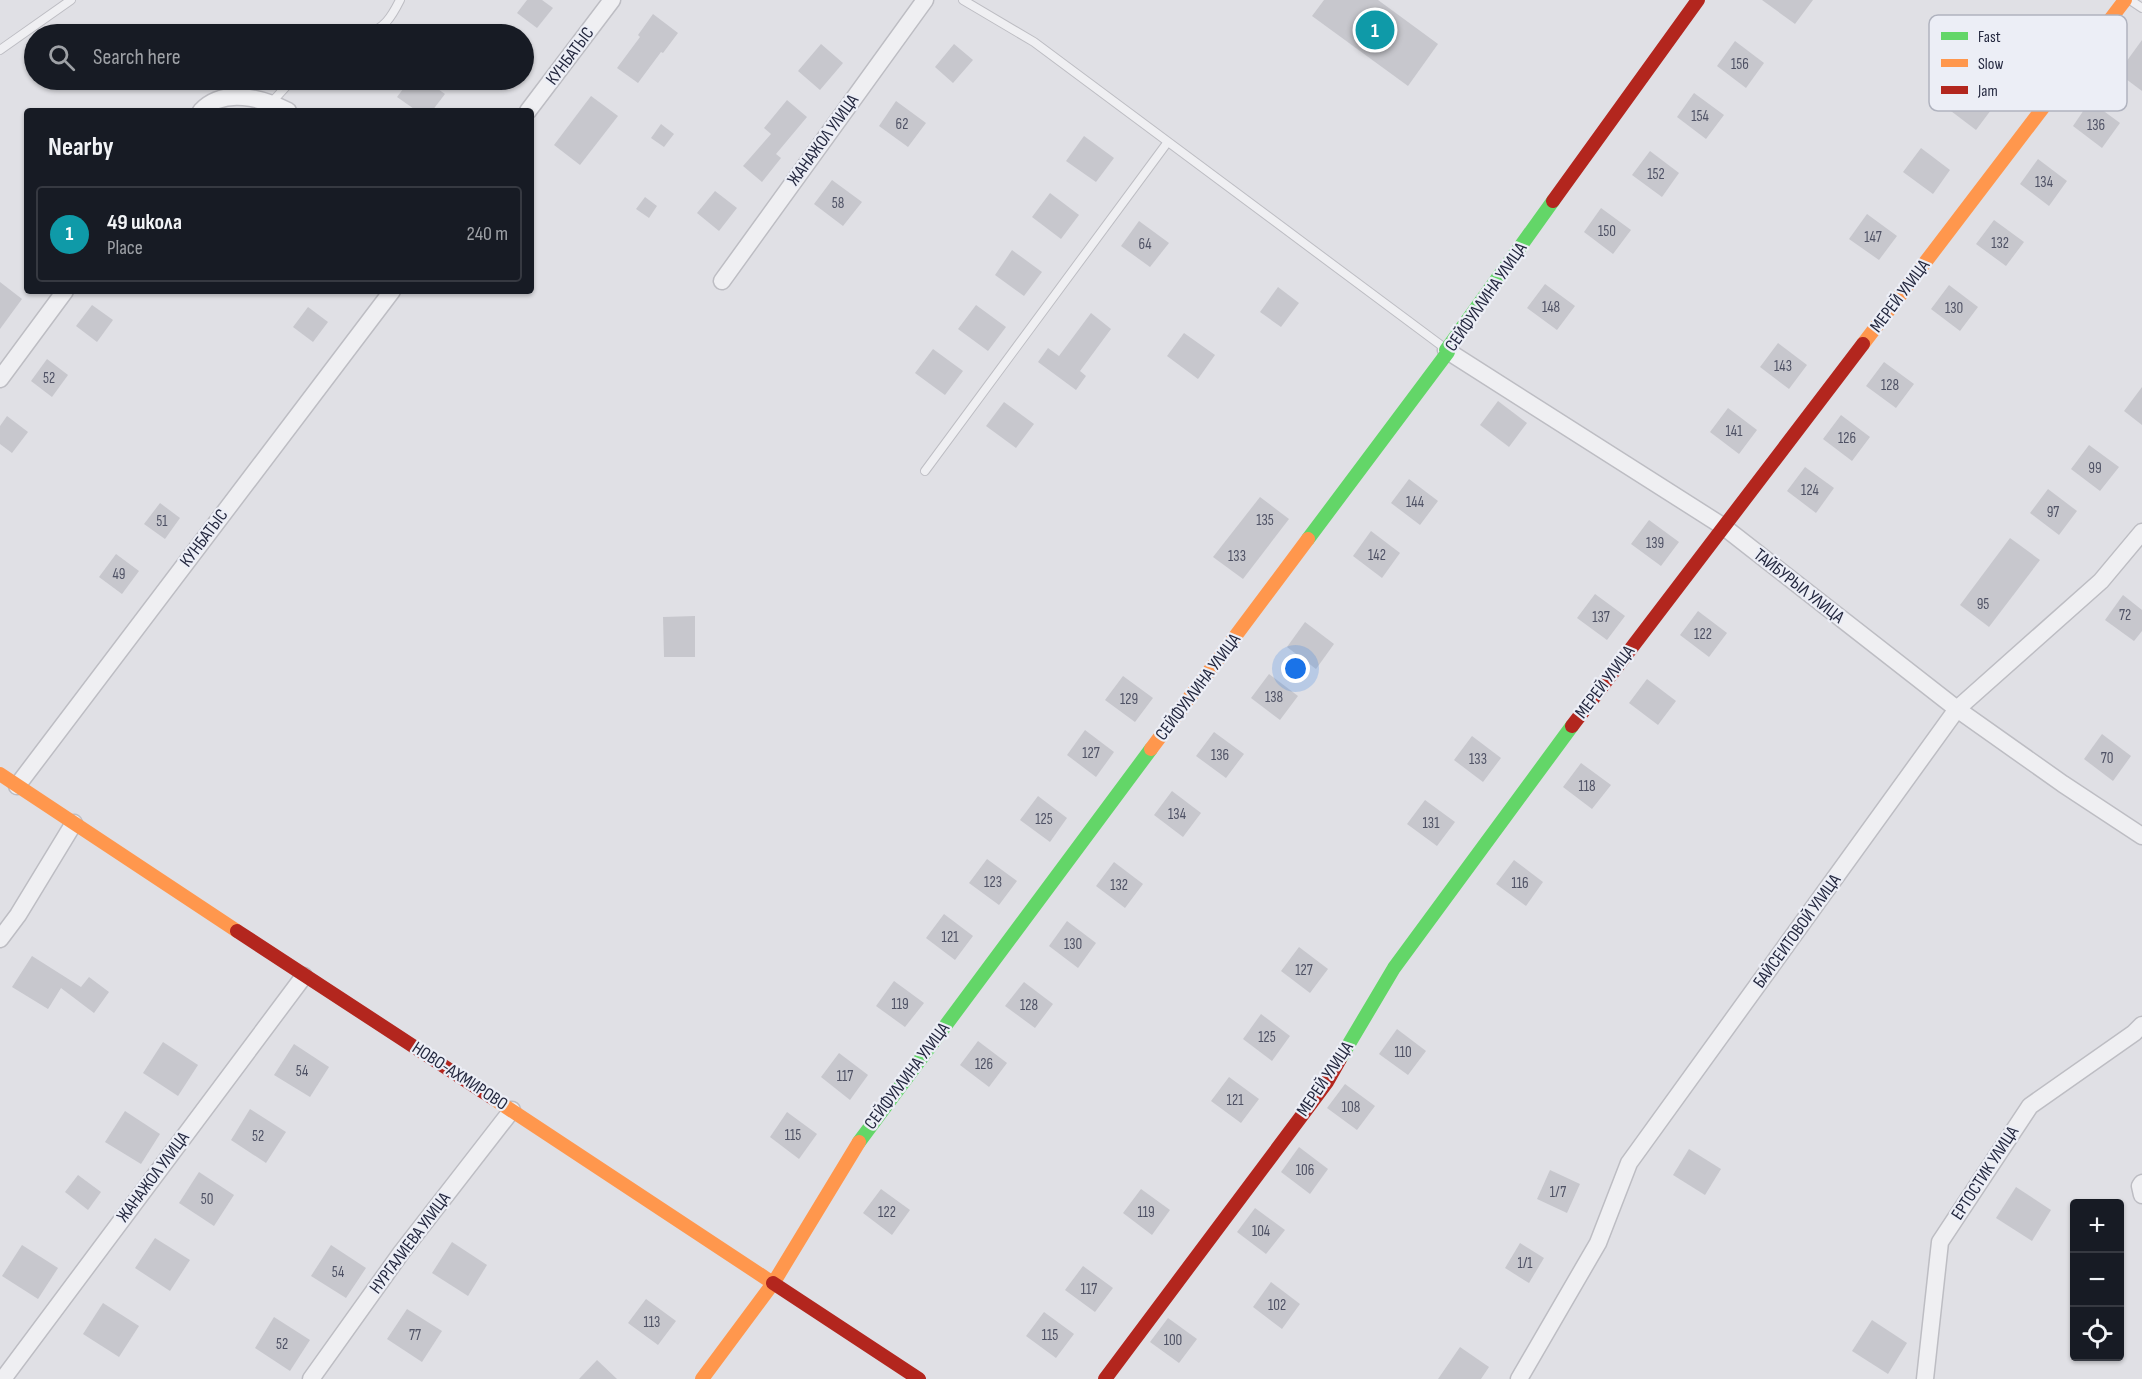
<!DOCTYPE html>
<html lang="en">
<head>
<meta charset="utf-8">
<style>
  body { margin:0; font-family:"Sofia Sans Condensed",sans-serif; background:#20242c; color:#f1f3f6 }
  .controls { position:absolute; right:18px; bottom:18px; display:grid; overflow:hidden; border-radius:6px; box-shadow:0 2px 4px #0004 }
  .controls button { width:54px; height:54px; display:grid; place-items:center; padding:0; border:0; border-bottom:2px solid #363941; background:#171b24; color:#f1f3f6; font:30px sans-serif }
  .you { position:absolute; left:1296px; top:669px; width:21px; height:21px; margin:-15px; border:4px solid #fff; border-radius:50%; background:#1a73e8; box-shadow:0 0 0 9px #1a73e833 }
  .badge { display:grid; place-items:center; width:39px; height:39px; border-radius:50%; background:#ea580c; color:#fff; font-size:20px; font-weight:700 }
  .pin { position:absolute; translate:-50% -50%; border:3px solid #fff; box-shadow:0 2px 6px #0006 }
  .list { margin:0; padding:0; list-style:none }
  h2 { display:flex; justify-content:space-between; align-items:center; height:78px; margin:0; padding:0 24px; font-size:26px }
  h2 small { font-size:20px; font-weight:400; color:#9ea1a6 }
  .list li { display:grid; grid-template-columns:39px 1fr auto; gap:18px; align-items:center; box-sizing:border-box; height:96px; margin:0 12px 12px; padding:0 12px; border:2px solid #363941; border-radius:6px }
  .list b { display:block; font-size:22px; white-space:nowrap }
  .list p { margin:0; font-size:20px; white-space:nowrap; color:#9ea1a6 }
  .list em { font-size:20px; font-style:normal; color:#9ea1a6 }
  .icon { flex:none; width:33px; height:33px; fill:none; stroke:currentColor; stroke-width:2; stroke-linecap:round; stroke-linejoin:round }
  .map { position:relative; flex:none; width:2142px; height:1379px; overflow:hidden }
  .search { position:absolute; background:#171b24; box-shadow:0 2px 4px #0004; left:24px; top:24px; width:510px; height:66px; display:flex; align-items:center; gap:15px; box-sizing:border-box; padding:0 21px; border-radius:33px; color:#9ea1a6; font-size:22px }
  .panel { position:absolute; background:#171b24; box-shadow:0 2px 4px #0004; left:24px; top:108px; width:510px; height:186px; border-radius:6px }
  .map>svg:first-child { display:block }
</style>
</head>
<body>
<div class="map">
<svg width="2142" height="1379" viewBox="0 0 2142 1379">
  <rect width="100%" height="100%" fill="#e0e0e5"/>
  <g fill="#c7c7cd">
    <path d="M527,0H542L553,8L537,28L517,13Z"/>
    <path d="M1324,0H1378L1438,44L1408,86L1312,16Z"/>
    <path d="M1762,0H1813L1795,24Z"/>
    <path d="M653,14L678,33L663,53L661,52L638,83L617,68L640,37L638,35Z"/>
    <path d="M2142,40V91L2118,73Z"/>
    <path d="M1735,41L1764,63L1746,88L1717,66Z"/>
    <path d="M821,44L843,63L820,90L798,71Z"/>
    <path d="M954,44L973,60L953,83L935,67Z"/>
    <path d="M410,80H425L445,94L432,111H417L397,97Z"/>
    <path d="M1965,84L1994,106L1976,130L1947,108Z"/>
    <path d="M1694,93L1724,115L1706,139L1677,117Z"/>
    <path d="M591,96L618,116L580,165L554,145Z"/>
    <path d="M787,100L807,117L776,154L781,158L762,182L743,166L771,134L764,128Z"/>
    <path d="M896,101L926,123L908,147L879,126Z"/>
    <path d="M2090,101L2120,123L2102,148L2073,126Z"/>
    <path d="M661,124L674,134L664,147L651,138Z"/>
    <path d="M1084,136L1114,158L1096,182L1066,161Z"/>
    <path d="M1921,148L1950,170L1933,194L1903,172Z"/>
    <path d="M1650,151L1679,173L1662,197L1632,175Z"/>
    <path d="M2038,159L2067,181L2049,206L2020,184Z"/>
    <path d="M832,180L862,202L843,226L814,204Z"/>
    <path d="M715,191L737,208L719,231L697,213Z"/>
    <path d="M1050,193L1079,215L1061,239L1032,217Z"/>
    <path d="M645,197L657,206L649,218L636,209Z"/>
    <path d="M1601,208L1631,230L1613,254L1584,232Z"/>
    <path d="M1867,214L1897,236L1879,260L1849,239Z"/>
    <path d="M1994,220L2024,242L2006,266L1976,244Z"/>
    <path d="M1139,221L1169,243L1150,267L1121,246Z"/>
    <path d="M1012,250L1042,272L1024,296L995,275Z"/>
    <path d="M0,282L22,299L0,329Z"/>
    <path d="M1545,284L1575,306L1557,330L1527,308Z"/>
    <path d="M1949,285L1978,307L1960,331L1931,309Z"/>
    <path d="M1278,287L1299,303L1281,327L1260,312Z"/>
    <path d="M92,305L113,320L97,342L76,326Z"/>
    <path d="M976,305L1006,327L988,351L958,329Z"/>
    <path d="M308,307L328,322L313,342L293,327Z"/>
    <path d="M1091,313L1111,329L1080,371L1086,376L1076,390L1038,362L1048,348L1059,356Z"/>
    <path d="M1184,333L1215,355L1198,379L1167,356Z"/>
    <path d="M1778,343L1807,365L1789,389L1760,367Z"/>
    <path d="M933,349L963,371L945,395L915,373Z"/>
    <path d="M47,359L68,375L52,397L31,381Z"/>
    <path d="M1884,362L1914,384L1896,408L1866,386Z"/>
    <path d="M2142,387V425L2124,411Z"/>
    <path d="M1498,401L1527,423L1509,447L1480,425Z"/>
    <path d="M1004,402L1034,424L1016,448L986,426Z"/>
    <path d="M1728,408L1757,430L1739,454L1710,432Z"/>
    <path d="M1841,415L1870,437L1852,461L1823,439Z"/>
    <path d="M7,416L28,432L12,453L0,444V426Z"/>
    <path d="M2089,445L2119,467L2100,491L2071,469Z"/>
    <path d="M1805,467L1834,488L1816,513L1787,491Z"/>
    <path d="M1409,479L1438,501L1420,525L1391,503Z"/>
    <path d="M2048,489L2077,511L2059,535L2030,513Z"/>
    <path d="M1260,497L1289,519L1243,579L1213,557Z"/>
    <path d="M160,503L180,518L165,539L144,524Z"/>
    <path d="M1649,520L1679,542L1661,566L1631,544Z"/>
    <path d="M1371,531L1400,553L1382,578L1353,556Z"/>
    <path d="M2010,538L2040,560L1989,627L1960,605Z"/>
    <path d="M116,554L139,571L122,594L99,577Z"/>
    <path d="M1595,594L1625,616L1607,640L1577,618Z"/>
    <path d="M2123,595L2142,610V631L2134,641L2105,620Z"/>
    <path d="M1698,611L1727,633L1709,657L1680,635Z"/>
    <path d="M695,616V657H664L663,617Z"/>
    <path d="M1305,622L1334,644L1316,669L1287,647Z"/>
    <path d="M1269,674L1298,696L1280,720L1251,698Z"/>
    <path d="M1123,676L1153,698L1135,722L1105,700Z"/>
    <path d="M1647,679L1676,701L1658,725L1629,703Z"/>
    <path d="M1085,730L1114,752L1096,777L1067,755Z"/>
    <path d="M1214,732L1244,754L1226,778L1196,756Z"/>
    <path d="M2102,734L2131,756L2113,781L2084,759Z"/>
    <path d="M1472,736L1501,758L1483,782L1454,760Z"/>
    <path d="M1581,763L1611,785L1592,809L1563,787Z"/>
    <path d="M1172,791L1201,813L1183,837L1154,815Z"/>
    <path d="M1038,796L1067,818L1050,842L1020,820Z"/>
    <path d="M1425,800L1455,822L1437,846L1407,824Z"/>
    <path d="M987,859L1017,881L999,905L969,883Z"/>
    <path d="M1514,860L1543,882L1526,906L1496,884Z"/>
    <path d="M1114,862L1143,884L1125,908L1096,886Z"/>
    <path d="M944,914L973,936L955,960L926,938Z"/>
    <path d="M1067,921L1096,943L1078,968L1049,946Z"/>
    <path d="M1299,947L1328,969L1310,993L1281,971Z"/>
    <path d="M32,956L81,987L89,977L109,992L94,1013L61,988L48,1009L12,987Z"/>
    <path d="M894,981L924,1003L905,1027L876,1006Z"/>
    <path d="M1024,982L1053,1004L1035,1028L1005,1006Z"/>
    <path d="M1261,1014L1290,1036L1272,1061L1243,1039Z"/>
    <path d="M1397,1029L1426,1051L1408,1075L1379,1054Z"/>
    <path d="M978,1041L1007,1063L989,1087L960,1065Z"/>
    <path d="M163,1042L198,1065L178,1096L143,1073Z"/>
    <path d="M294,1044L329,1067L310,1097L274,1075Z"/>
    <path d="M839,1053L868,1075L850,1100L821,1077Z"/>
    <path d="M1229,1077L1259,1099L1241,1123L1211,1101Z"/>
    <path d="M1345,1084L1375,1106L1357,1130L1327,1108Z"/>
    <path d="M250,1109L286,1132L266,1163L231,1140Z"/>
    <path d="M125,1111L160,1134L141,1164L105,1142Z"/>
    <path d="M787,1112L817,1134L799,1159L770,1137Z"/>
    <path d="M1299,1147L1328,1169L1310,1194L1281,1172Z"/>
    <path d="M1689,1149L1721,1169L1705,1195L1673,1175Z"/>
    <path d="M1550,1170L1580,1184L1567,1213L1537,1199Z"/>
    <path d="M199,1172L234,1195L214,1226L179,1203Z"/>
    <path d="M78,1175L101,1192L88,1210L65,1192Z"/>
    <path d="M2016,1187L2051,1210L2032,1241L1996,1218Z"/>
    <path d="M881,1189L910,1210L892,1235L863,1213Z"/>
    <path d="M1141,1189L1170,1210L1152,1235L1123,1213Z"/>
    <path d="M1255,1208L1285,1230L1266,1254L1237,1232Z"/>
    <path d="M155,1238L190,1260L170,1291L135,1268Z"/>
    <path d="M452,1242L487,1265L468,1296L432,1273Z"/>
    <path d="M1520,1243L1544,1258L1529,1283L1505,1268Z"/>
    <path d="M22,1245L58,1268L38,1299L2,1276Z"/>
    <path d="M331,1245L366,1268L346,1298L311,1276Z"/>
    <path d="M1083,1266L1113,1288L1095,1312L1065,1290Z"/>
    <path d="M1271,1282L1300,1304L1282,1329L1253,1307Z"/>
    <path d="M646,1299L676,1321L658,1345L628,1323Z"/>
    <path d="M103,1303L139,1326L119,1357L83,1334Z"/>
    <path d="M407,1309L442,1331L422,1362L387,1339Z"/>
    <path d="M1044,1312L1074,1334L1056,1358L1026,1336Z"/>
    <path d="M274,1317L310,1340L290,1371L255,1348Z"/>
    <path d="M1168,1318L1197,1339L1179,1363L1150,1342Z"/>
    <path d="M1872,1320L1907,1343L1888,1374L1852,1351Z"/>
    <path d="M1460,1347L1489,1367L1481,1379H1438Z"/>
    <path d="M597,1360L617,1379H579Z"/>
  </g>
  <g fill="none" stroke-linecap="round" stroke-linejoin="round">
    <defs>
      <g id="lane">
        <path d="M963,0L1034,42L1446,349"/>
        <path d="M2130,0L2142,8"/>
        <path d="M365,34C384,30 392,16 400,0"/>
        <path d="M0,50L71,0"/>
        <path d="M271,103L292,80"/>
        <path d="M925,471L1167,143"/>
      </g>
      <g id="street">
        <path d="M201,111C224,87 262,98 288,111"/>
        <path d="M528,111L612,0"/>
        <path d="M722,281L925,0"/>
        <path d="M1446,350L1724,527L1957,709L2063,784L2142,836"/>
        <path d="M0,379L65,291"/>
        <path d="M17,786L392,291"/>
        <path d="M0,939L18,915L74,823"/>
        <path d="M2142,1183L2140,1186L2142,1195"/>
        <path d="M3,1379L304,976"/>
        <path d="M311,1379L401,1253L512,1110"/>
        <path d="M1519,1379L1598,1243L1629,1163L1957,709L2101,581L2142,532"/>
        <path d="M1925,1379L1940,1242L2030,1106L2134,1033L2142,1025"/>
      </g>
    </defs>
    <use href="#lane" stroke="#bdbdc3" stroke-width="10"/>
    <use href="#street" stroke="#bdbdc3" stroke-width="19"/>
    <use href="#lane" stroke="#efeff2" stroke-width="8"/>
    <use href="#street" stroke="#efeff2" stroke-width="16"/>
    <g stroke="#63d668" stroke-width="14">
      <path d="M1308,539L1448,352L1446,350L1553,201"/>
      <path d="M1340,1059L1394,968L1572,726"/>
      <path d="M859,1142L1151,749"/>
    </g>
    <g stroke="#ff974d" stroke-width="14">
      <path d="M1863,344L2125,0"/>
      <path d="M1151,749L1308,539"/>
      <path d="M0,774L237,931"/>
      <path d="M494,1099L773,1283"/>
      <path d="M702,1379L774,1282L859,1142"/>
    </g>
    <g stroke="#b3261e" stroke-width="14">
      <path d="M1553,201L1698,0"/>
      <path d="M1572,726L1863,344"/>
      <path d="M237,931L494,1099"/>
      <path d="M773,1283L919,1379"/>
      <path d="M1105,1379L1327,1082L1340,1059"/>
    </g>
  </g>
  <g text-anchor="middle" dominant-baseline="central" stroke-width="4.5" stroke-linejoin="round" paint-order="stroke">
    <g font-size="15" fill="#4f5265">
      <text x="1740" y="64">156</text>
      <text x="1700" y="116">154</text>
      <text x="902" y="124">62</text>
      <text x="2096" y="125">136</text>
      <text x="1656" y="174">152</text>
      <text x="2044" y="182">134</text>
      <text x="838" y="203">58</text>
      <text x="1607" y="231">150</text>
      <text x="1873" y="237">147</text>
      <text x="2000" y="243">132</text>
      <text x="1145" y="244">64</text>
      <text x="1551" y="307">148</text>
      <text x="1954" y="308">130</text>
      <text x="1783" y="366">143</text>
      <text x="49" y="378">52</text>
      <text x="1890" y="385">128</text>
      <text x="1734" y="431">141</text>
      <text x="1847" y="438">126</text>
      <text x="2095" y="468">99</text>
      <text x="1810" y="490">124</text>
      <text x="1415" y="502">144</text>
      <text x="2053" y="512">97</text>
      <text x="1265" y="520">135</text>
      <text x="162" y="521">51</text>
      <text x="1655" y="543">139</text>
      <text x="1377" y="555">142</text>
      <text x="1237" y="556">133</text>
      <text x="119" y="574">49</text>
      <text x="1983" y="604">95</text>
      <text x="2125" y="615">72</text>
      <text x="1601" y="617">137</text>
      <text x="1703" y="634">122</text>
      <text x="1274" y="697">138</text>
      <text x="1129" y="699">129</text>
      <text x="1091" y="753">127</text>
      <text x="1220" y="755">136</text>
      <text x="2107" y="758">70</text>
      <text x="1478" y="759">133</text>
      <text x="1587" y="786">118</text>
      <text x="1177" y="814">134</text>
      <text x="1044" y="819">125</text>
      <text x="1431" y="823">131</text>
      <text x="993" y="882">123</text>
      <text x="1520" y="883">116</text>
      <text x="1119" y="885">132</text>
      <text x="950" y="937">121</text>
      <text x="1073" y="944">130</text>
      <text x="1304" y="970">127</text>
      <text x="900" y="1004">119</text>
      <text x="1029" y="1005">128</text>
      <text x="1267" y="1037">125</text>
      <text x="1403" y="1052">110</text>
      <text x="984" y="1064">126</text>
      <text x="302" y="1071">54</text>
      <text x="845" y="1076">117</text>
      <text x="1235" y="1100">121</text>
      <text x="1351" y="1107">108</text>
      <text x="793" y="1135">115</text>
      <text x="258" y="1136">52</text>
      <text x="1305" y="1170">106</text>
      <text x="1558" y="1192">1/7</text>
      <text x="207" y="1199">50</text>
      <text x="887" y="1212">122</text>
      <text x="1146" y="1212">119</text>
      <text x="1261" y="1231">104</text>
      <text x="1525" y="1263">1/1</text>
      <text x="338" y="1272">54</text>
      <text x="1089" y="1289">117</text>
      <text x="1277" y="1305">102</text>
      <text x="652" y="1322">113</text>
      <text x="415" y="1335">77</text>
      <text x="1050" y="1335">115</text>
      <text x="1173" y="1340">100</text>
      <text x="282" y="1344">52</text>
    </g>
    <g font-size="18" fill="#252940" stroke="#eceef6">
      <text transform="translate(570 56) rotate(-53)">КУНБАТЫС</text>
      <text transform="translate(823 140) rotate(-54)">ЖАНАЖОЛ УЛИЦА</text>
      <text transform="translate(1900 296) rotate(-53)">МЕРЕЙ УЛИЦА</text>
      <text transform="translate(1486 297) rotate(-55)">СЕЙФУЛЛИНА УЛИЦА</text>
      <text transform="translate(204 538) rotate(-53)">КУНБАТЫС</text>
      <text transform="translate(1799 586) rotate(38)">ТАЙБУРЫЛ УЛИЦА</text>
      <text transform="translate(1605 682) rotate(-53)">МЕРЕЙ УЛИЦА</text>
      <text transform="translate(1198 687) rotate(-53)">СЕЙФУЛЛИНА УЛИЦА</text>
      <text transform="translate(1797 931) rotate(-54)">БАЙСЕИТОВОЙ УЛИЦА</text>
      <text transform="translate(460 1076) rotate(33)">НОВО-АХМИРОВО</text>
      <text transform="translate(907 1076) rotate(-53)">СЕЙФУЛЛИНА УЛИЦА</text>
      <text transform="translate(1325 1079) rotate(-56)">МЕРЕЙ УЛИЦА</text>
      <text transform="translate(1985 1173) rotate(-57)">ЕРТОСТИК УЛИЦА</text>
      <text transform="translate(153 1177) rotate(-53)">ЖАНАЖОЛ УЛИЦА</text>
      <text transform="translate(410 1243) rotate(-53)">НУРГАЛИЕВА УЛИЦА</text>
    </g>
  </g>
  <rect x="1929" y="15" width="198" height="96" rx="9" fill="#eceef6" stroke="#b0b3bf" stroke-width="1.5"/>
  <rect x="1941" y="32" width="27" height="8" fill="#63d668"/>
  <rect x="1941" y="59" width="27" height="8" fill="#ff974d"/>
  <rect x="1941" y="86" width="27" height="8" fill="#b3261e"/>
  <g font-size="16" fill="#252940">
    <text x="1978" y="42">Fast</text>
    <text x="1978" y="69">Slow</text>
    <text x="1978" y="96">Jam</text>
  </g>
</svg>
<div class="controls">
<button>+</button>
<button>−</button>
<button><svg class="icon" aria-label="locate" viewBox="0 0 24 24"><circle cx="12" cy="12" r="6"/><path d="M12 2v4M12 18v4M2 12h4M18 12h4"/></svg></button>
</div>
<div class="you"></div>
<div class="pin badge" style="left:1375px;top:30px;background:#0f9aa8">1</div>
<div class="search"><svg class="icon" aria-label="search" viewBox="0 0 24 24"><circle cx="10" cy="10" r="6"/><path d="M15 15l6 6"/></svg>Search here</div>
<section class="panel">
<h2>Nearby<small></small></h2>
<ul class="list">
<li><span class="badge" style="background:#0f9aa8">1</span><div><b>49 школа</b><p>Place</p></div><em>240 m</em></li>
</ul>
</section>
</div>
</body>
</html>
